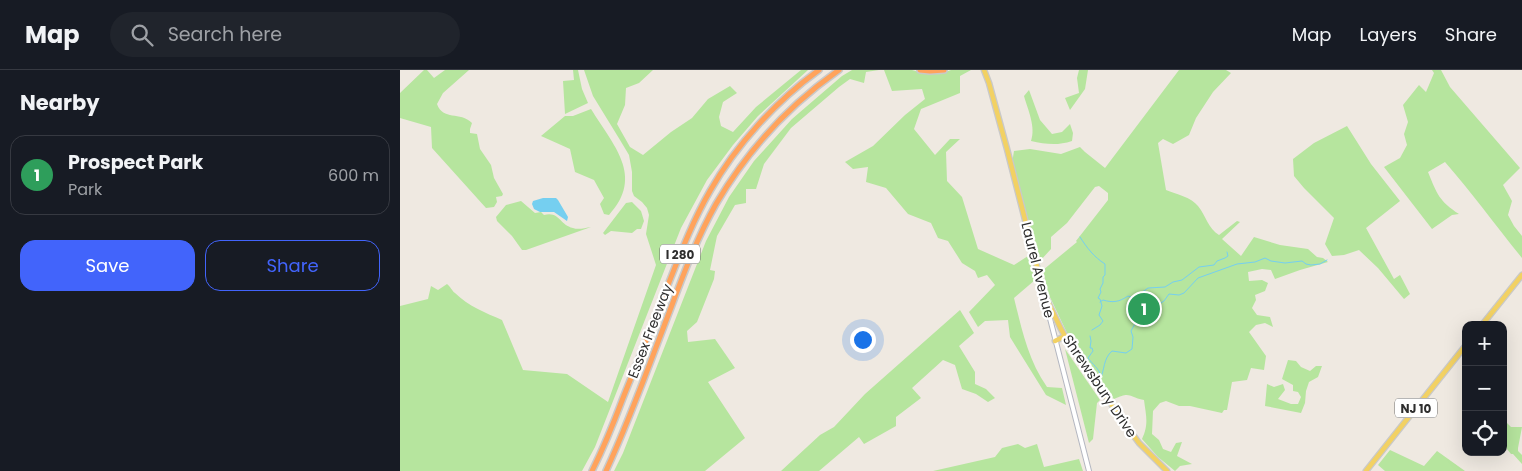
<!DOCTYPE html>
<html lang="en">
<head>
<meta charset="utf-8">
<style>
  body { margin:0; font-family:Poppins,sans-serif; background:#20242c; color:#f1f3f6 }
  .controls { position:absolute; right:15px; bottom:15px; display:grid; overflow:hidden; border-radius:10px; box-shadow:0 5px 20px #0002 }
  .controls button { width:45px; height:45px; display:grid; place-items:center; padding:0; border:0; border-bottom:1px solid #363941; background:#171b24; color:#f1f3f6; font:25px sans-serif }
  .you { position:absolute; left:462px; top:269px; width:18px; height:18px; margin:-12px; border:4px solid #fff; border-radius:50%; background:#1a73e8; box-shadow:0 0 0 8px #1a73e833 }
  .badge { display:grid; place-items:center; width:32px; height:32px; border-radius:50%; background:#4264fb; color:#fff; font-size:16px; font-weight:700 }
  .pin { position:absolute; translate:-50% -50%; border:2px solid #fff; box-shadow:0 1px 5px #0006 }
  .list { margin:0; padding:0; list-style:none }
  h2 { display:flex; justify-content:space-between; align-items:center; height:65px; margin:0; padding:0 20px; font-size:21px }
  h2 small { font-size:16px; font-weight:400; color:#9ea1a6 }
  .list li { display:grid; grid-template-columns:32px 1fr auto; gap:15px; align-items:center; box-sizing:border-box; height:80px; margin:0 10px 10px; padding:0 10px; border:1px solid #363941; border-radius:15px }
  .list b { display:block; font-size:19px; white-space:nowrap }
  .list p { margin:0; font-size:16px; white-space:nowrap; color:#9ea1a6 }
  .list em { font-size:16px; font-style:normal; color:#9ea1a6 }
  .actions { display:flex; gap:10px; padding:15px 20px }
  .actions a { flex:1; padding:11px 0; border:1px solid #4264fb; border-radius:15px; text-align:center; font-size:18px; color:#4264fb }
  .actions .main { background:#4264fb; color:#fff }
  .icon { flex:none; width:28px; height:28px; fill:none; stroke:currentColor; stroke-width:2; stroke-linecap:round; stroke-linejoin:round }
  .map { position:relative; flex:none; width:1122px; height:401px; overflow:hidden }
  header { display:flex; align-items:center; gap:30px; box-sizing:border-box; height:70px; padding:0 25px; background:#171b24; border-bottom:1px solid #363941 }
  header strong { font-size:24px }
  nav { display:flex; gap:28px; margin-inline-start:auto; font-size:18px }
  .search { width:350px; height:45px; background:#20242c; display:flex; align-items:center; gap:12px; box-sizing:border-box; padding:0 18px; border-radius:28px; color:#9ea1a6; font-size:19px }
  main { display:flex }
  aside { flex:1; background:#171b24 }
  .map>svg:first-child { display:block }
</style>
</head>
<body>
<header>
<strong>Map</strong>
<div class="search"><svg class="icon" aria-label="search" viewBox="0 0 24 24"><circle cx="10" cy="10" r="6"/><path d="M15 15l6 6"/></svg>Search here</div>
<nav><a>Map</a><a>Layers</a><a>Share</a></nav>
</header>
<main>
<aside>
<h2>Nearby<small></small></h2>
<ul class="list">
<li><span class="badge" style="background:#2e9e5b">1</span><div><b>Prospect Park</b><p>Park</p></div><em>600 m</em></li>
</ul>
<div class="actions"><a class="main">Save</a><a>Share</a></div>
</aside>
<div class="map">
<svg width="1122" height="401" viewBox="0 0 1122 401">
  <rect width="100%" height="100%" fill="#efe9e1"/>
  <g fill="#b6e59e">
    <path d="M24,0H27L34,8L45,0H69L43,23L37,34C43,51 60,41 72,53L70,59V63L77,64L80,79L91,95L94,108L103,124L102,126L96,127L97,132L94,137L86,138L32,78L31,57L0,48V23Z"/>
    <path d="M173,0H178L182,19L188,33L165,44L163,11L174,10Z"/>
    <path d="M184,0H253L239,13L226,18L225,35L217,54L230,77L243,85L271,62L292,48L308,29L330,16L337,23L323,32L319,47L321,56L333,62L356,37L401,0H408L358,46L333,75L307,110L281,158L195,377L182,401H0V236L28,229L31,216L38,220L47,214C51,217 52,221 55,223C68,236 86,243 102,250L123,300L167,304L208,332L256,195L246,164L249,145L247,138L242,132L234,126L232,121V102L229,85L220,70L193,26Z"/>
    <path d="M452,0H479L466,2L464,13L450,9L439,17L391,58L364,94L356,119H346V133L335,135L317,166L310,200L315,201L314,209L297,252L287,261L288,272L315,269L335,298L308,312L345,368L305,401H214L223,383L306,171L329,127L354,91L392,49L442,6Z"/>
    <path d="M484,0H512L519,2L540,4L551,0H571L560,6V23L521,39L514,59L535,85L550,69H560L546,82L547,111L562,127L578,179L614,195L628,186L635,210L614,228C622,260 628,290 647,317L662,318L666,335L646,325L610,267L608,250L585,251L578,257L569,242L595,215L587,205L578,208L575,201L562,193L548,171L538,168L531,153L508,144L486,118L466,112L468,97L453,99L445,92L473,76L505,45L525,29L522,19L492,21Z"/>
    <path d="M679,0H688L685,19L670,40L665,28L679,23L677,8Z"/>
    <path d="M779,0H826L831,3L813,22L796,48L789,65L773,74L763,69L758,73L766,120C776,124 791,127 798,136C806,146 808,158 819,165L837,151L840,152L822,169L841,186L854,167L880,175L908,179L917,187L923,188L928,192L900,200L875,209L871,200L862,199L848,202L849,211L862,210L868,213L865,221L855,225L856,230L852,238L857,245L870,247L873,257L865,253L856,255L849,262L866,286L864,300L851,298L847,310L832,312L827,340H824L822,343L790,336H779L766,331L760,333L753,341L752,364L759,370L763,379L771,382L776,373L782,372L777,386L792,394L780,396L775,401L758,387L742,369C749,354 746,346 744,330C728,327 731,321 714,329L710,326L667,263L648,223L643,200L677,172L676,171L708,130V123L699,116L695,117L667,153L651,167V179L640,191L612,93L614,81L630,79L661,84L680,77L685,82L705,98Z"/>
    <path d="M1032,0H1041L1050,17L1120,98L1103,115L1112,131L1108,145L1114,156L1122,166V188C1096,156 1072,123 1045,92L1028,102C1037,124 1039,131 1059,144L1052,145L1032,159L984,97L1000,88L1007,75L1004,64L1008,52L1003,35L1019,15L1026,22L1034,3Z"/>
    <path d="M629,20L640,50L652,64L662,62L670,54L673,63L672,71C657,76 645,74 631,71C636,57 628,40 624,26Z"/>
    <path d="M191,39C213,75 245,106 209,145L204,144L200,134L204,128L194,110L175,102L170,79L141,66L165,46H173Z"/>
    <path d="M947,56L971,94L1000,131L966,158L994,209L1000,205L1010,224L1004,229L978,198L959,180L944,185L932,186L925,174L934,148L904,118L894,106L893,89L914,73Z"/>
    <path d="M121,131L135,143L141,142L144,145C160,141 159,155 173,158C178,160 185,158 191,157L126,180H122L112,166L97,151L96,147L106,135Z"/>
    <path d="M232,132L241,141L244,151L241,159H237L232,163L211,161L205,165L203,163L226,133Z"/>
    <path d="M560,240L574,263L559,276L575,302V314L586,319L595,328L588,332L576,324L562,319L555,295L543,290L512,318L521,328L496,347V356L464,374L459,367L419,401H381L420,365L434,357L465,324Z"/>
    <path d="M665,279L700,330L697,333L693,369L689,373Z"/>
    <path d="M888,290L896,291L901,297L910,301L916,296H922L918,307L909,312L906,321L905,333L901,343L865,336L867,314L874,317L883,314L885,320L878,329L891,334H898L901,327L898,322L893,321V315L882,309Z"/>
    <path d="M1103,349L1111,357H1122L1118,378V381L1122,385V394L1113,384H1111L1103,374Z"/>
    <path d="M618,374L625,378L637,374L644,397L679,389L683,401H533L595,387L602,378Z"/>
    <path d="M990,380L1024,396L1037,381L1065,401H985L978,395Z"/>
  </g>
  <path fill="#75cff0" d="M143,128H156L158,130L168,147L167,151L154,142H140L134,139L132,134L133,131Z"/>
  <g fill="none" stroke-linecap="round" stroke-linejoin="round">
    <g stroke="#75cff0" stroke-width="1">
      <path d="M680,167C687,178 694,187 705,194V205L703,207V213L700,219L701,222L698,228L700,229L702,236L699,245L703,251L700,255L692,260"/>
      <path d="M700,232L703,230C713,233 719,232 728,226L734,228L748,218L765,217L773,212L782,210L799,197L814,195L817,191L825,188L828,186L827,182"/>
      <path d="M690,266L691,271L690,278H692L693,281L688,288C692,294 699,298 701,306"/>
      <path d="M700,310C705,299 703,289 712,281L726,283L732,279L733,267L731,261C735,252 744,243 754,241L756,236L764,231L769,224L779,225L784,223L798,208L837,194L855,192L865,188L871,191L885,193L902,191L906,194L911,195L920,194L927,190"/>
    </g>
    <defs>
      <path id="minor" d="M645,229L689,401"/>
      <g id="major">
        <path d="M584,0L589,13L607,79L644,224L661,259L670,275L725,354L739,373L767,401"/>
        <path d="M1082,255L1122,205"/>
        <path d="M655,271L665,266"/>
        <path d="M966,401L1066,275"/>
      </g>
      <g id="highway">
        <path d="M520,0L530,1L544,0"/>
        <path d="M192,401C204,377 214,352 223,328C237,293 251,259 264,225C278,190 291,154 310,121C336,75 376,31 419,0"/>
        <path d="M206,401C231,347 251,290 272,235C285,200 298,166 316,134C347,81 389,35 439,0"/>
      </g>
    </defs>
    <use href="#minor" stroke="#b4b7c1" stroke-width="6"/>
    <use href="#major" stroke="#c9c9c9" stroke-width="7"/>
    <use href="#highway" stroke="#c9c9c9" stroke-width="8"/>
    <use href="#minor" stroke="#fff" stroke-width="4"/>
    <use href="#major" stroke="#f2d163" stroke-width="4.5"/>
    <use href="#highway" stroke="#ffa35c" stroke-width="5"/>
  </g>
  <g text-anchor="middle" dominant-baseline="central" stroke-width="4.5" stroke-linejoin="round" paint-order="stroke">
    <g fill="#fff" stroke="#6d6d6d" stroke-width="1">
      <rect x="260" y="174.5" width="40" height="19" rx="4"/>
      <rect x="995" y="328.5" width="42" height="19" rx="4"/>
    </g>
    <g font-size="12" font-weight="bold" fill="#2e2e2e">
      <text x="280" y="184">I 280</text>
      <text x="1016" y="338">NJ 10</text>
    </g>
    <g font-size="14" fill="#2e2e2e" stroke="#fff">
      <text transform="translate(638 200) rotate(76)">Laurel Avenue</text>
      <text transform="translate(250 261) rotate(-69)">Essex Freeway</text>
      <text transform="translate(700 316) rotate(56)">Shrewsbury Drive</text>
    </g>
  </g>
</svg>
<div class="controls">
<button>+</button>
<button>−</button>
<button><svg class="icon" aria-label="locate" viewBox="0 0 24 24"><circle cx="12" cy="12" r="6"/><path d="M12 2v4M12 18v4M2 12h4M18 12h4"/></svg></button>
</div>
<div class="you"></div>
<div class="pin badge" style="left:744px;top:239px;background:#2e9e5b">1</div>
</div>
</main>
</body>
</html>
